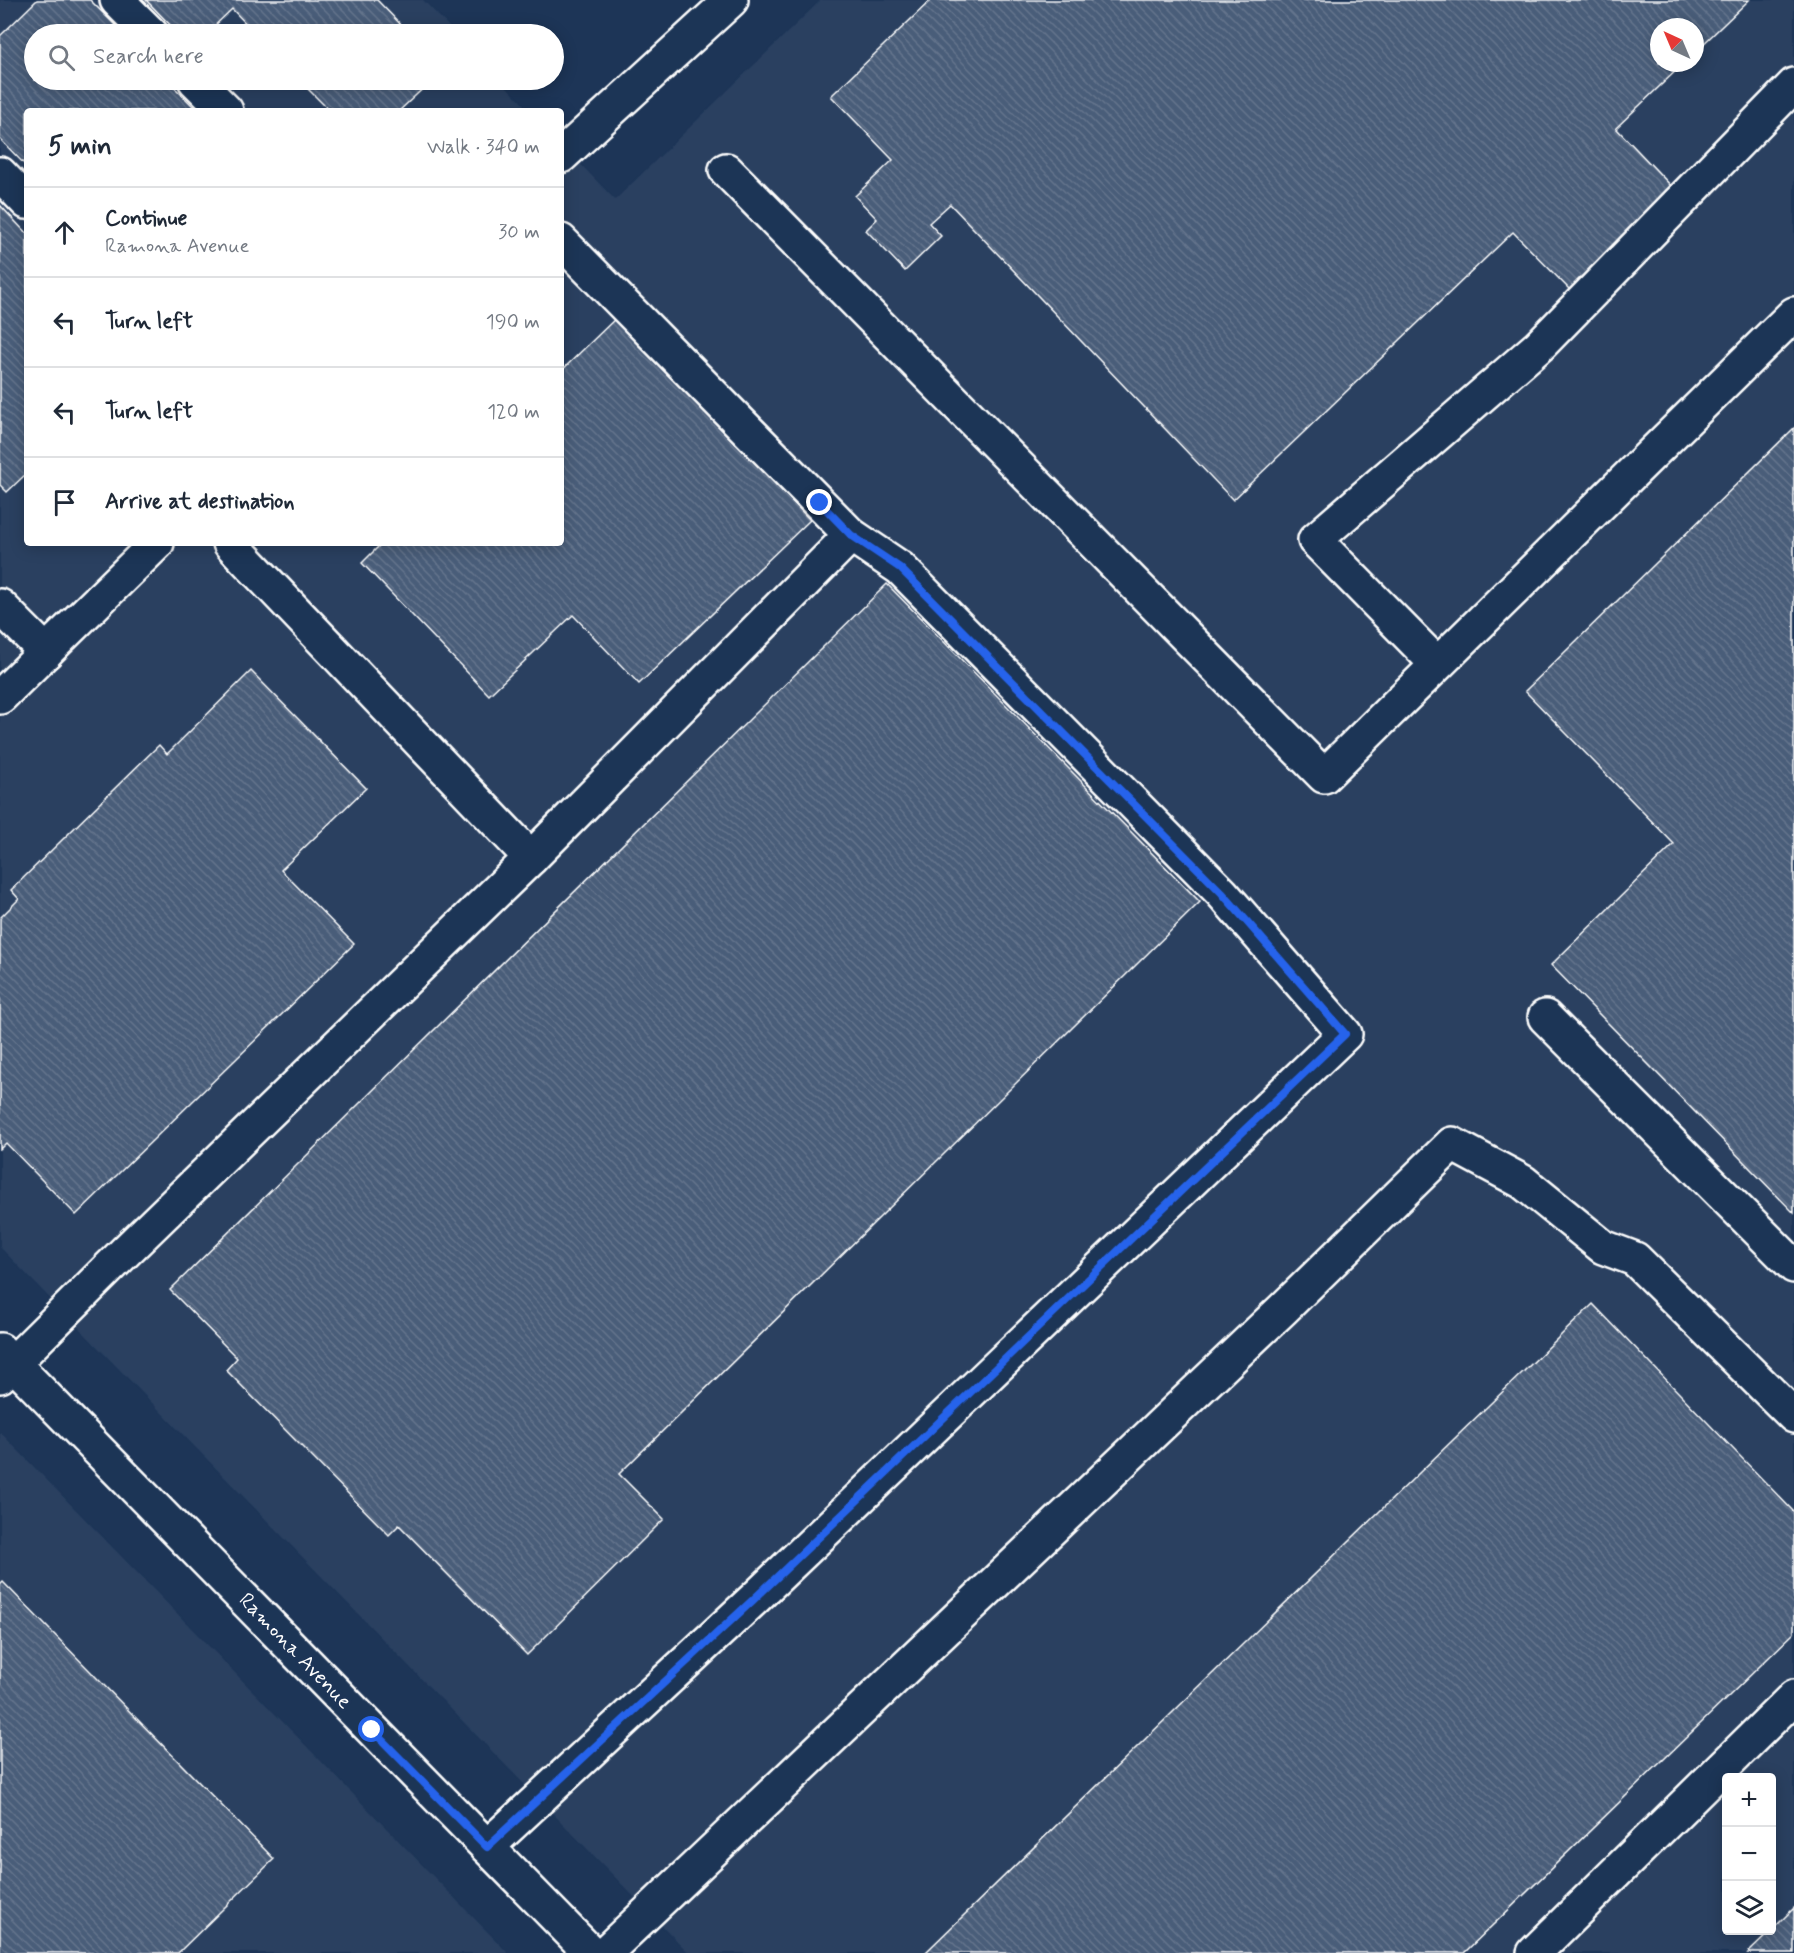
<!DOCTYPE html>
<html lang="en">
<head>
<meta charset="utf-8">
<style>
  body { margin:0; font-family:Mynerve,sans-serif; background:#f6f6f7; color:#1f2937 }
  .controls { position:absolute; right:18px; bottom:18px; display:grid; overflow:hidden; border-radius:6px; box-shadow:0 3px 15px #0003 }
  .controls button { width:54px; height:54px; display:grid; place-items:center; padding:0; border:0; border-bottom:2px solid #e0e1e3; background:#fff; color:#1f2937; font:30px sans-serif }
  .compass { position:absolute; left:1650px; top:18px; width:54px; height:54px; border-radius:50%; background:#fff; box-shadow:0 3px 15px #0003; rotate:316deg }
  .stop { position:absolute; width:18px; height:18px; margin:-14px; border:4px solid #2563eb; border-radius:50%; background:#fff }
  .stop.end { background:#2563eb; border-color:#fff; box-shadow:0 2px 6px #0008 }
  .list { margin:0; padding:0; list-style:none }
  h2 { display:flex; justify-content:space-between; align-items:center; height:78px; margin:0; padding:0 24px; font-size:26px }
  h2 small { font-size:20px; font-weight:400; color:#747a83 }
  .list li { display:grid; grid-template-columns:39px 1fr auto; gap:18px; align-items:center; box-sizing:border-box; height:90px; padding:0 24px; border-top:2px solid #e0e1e3 }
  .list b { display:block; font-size:22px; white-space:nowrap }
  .list p { margin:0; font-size:20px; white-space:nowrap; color:#747a83 }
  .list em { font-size:20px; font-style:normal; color:#747a83 }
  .icon { flex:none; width:33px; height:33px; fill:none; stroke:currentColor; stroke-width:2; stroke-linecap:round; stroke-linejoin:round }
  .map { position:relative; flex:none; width:1794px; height:1953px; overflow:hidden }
  .search { position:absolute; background:#fff; box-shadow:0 3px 15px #0003; left:24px; top:24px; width:540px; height:66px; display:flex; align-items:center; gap:15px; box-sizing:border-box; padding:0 21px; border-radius:33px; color:#747a83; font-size:22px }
  .panel { position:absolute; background:#fff; box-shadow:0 3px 15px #0003; left:24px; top:108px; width:540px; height:438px; border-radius:6px }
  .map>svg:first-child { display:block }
</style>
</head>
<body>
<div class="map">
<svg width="1794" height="1953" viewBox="0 0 1794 1953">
  <defs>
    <pattern id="building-back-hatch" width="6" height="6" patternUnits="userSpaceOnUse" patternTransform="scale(1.5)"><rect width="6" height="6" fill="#4a5d79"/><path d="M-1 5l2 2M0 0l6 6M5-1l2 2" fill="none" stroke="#65758d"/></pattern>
  </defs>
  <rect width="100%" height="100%" fill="#1d3557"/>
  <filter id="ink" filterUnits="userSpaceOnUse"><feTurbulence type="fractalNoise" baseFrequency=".0167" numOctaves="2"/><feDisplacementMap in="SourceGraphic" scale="12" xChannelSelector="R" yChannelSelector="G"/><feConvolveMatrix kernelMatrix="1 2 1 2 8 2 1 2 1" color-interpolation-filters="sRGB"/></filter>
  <g filter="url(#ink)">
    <g fill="#2a4161" fill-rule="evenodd">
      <path d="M0,0H423L456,34H34V80H500L530,111H27V543H561V144L615,200L821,0H1794V1953H689L0,1247ZM1659,27H1695V63H1659ZM1726,1778H1772V1930H1726Z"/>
      <path d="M0,1432L508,1953H0Z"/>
    </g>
    <g fill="url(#building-back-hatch)" stroke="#fff" stroke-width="1.5">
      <path d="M37,0H90L124,34H34V80H167L198,111H27V167L0,139V36Z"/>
      <path d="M146,0H377L410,34H256L232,9L206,34H179Z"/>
      <path d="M931,0H1749L1695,52V27H1659V63H1684L1616,128L1676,191L1571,291L1513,232L1233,500L950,204L929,223L941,236L905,271L866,230L877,219L855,196L893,160L831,96Z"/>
      <path d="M299,80H432L399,111H330Z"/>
      <path d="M0,205L27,234V473L7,492L0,485Z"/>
      <path d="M616,318L810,520L639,684L573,615L489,695L362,563L382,543H561V371Z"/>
      <path d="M1794,428V1213L1551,965L1674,844L1525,691Z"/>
      <path d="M887,584L1200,902L619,1474L664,1519L527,1655L399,1525L389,1535L226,1370L237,1358L170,1290Z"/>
      <path d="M251,671L366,788L281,870L354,944L76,1215L6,1143L0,1149V918L19,899L11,890L159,745L167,754Z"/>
      <path d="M1593,1304L1794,1512V1633L1464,1953H925Z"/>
      <path d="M3,1582L274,1859L178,1953H0V1585Z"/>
      <path d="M1794,1908V1953H1748L1772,1930Z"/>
    </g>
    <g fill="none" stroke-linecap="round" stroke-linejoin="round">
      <defs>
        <g id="minor">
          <path d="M117,0L151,34"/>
          <path d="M195,80L226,111"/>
          <path d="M561,156L731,0"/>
          <path d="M726,170L1324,776L1794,314"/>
          <path d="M0,174L27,202"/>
          <path d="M230,543L531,858"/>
          <path d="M0,606L46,652"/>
          <path d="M1437,664L1315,540L1539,346L1794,85"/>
          <path d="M0,697L157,543"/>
          <path d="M1545,1017L1794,1266"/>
          <path d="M0,1376L126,1251L531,858L851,535"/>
          <path d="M487,1847L753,1600L1345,1034L1222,893L900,568L851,535L561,241"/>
          <path d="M605,1953L1283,1309L1452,1144L1523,1182L1603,1247L1635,1259L1794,1416"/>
          <path d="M1534,1953L1794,1697"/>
        </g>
        <path id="major" d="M0,1350L591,1953"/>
      </defs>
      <use href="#minor" stroke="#fff" stroke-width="38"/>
      <use href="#major" stroke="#fff" stroke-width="38"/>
      <use href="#minor" stroke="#1d3557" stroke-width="33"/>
      <use href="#major" stroke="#1d3557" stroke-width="33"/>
    </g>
  </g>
  <g fill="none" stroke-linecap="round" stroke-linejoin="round" filter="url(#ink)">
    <path stroke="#2563eb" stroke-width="8" d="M372,1730L487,1847L753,1600L1345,1034L1222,893L1109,779L900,568L851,535L820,503"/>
  </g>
  <g text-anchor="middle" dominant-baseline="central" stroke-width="6" stroke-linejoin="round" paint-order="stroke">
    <g font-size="21" fill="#fff" stroke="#1d3557">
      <text transform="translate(295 1651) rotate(46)">Ramona Avenue</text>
    </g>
  </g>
</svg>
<div class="controls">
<button>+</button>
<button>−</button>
<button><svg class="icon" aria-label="layers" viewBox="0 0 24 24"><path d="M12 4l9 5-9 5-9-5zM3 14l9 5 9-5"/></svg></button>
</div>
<svg class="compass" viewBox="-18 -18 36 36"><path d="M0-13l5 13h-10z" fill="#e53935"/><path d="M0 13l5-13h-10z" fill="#747a83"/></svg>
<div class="stop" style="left:372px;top:1730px"></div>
<div class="stop end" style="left:820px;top:503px"></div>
<div class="search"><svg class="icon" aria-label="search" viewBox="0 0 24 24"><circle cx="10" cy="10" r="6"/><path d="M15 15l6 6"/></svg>Search here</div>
<section class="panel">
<h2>5 min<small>Walk · 340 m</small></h2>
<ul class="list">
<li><svg class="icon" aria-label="ahead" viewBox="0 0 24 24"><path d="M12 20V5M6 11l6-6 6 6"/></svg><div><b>Continue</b><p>Ramona Avenue</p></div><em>30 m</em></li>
<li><svg class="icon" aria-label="left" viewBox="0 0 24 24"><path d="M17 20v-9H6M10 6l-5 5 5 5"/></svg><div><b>Turn left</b></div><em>190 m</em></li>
<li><svg class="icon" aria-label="left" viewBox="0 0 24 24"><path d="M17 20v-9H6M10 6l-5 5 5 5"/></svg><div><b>Turn left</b></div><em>120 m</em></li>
<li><svg class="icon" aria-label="arrive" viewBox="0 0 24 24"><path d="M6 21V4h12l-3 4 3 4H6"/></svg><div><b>Arrive at destination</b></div></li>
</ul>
</section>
</div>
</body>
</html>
